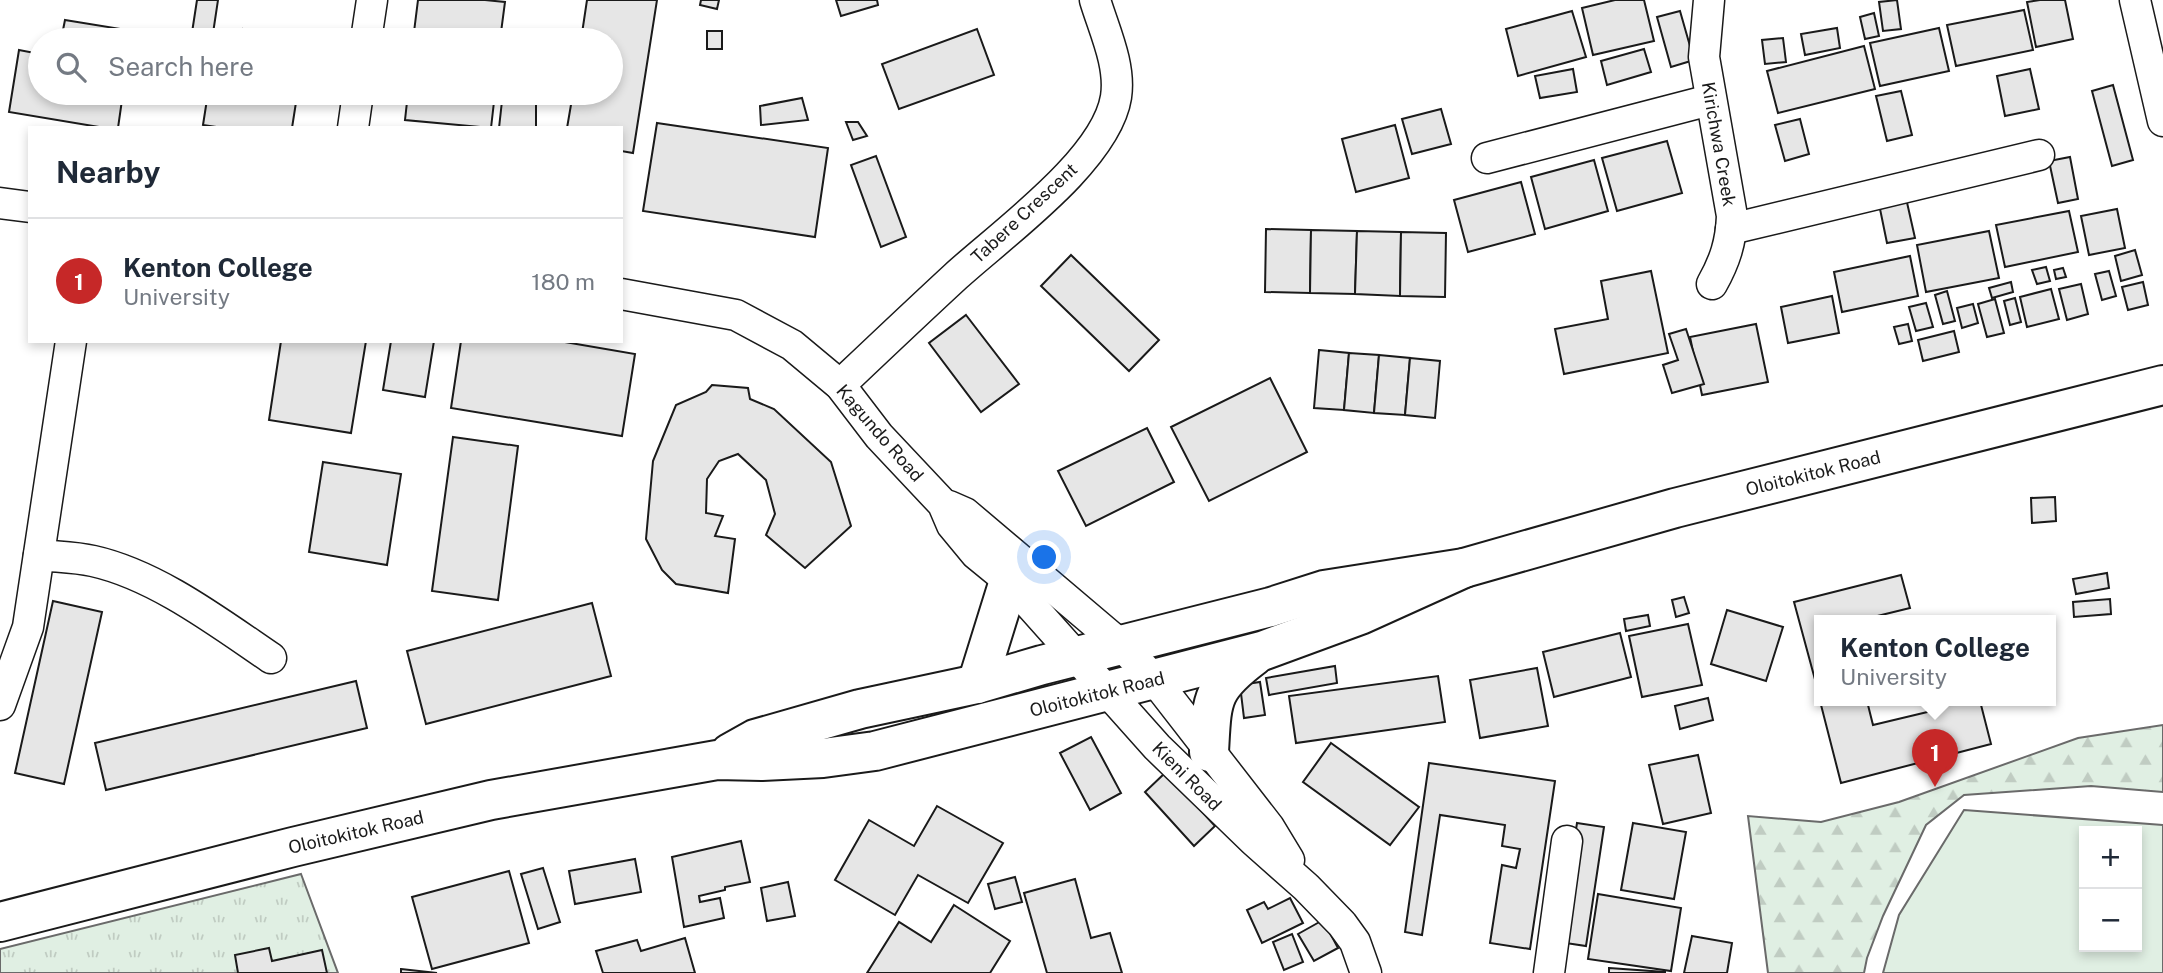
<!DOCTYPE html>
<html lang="en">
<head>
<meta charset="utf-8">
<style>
  body { margin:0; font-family:"Public Sans",sans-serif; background:#f6f6f7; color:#1f2937 }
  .controls { position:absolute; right:21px; bottom:21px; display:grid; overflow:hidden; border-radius:0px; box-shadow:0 4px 10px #0003 }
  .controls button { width:63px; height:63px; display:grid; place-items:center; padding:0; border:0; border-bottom:2px solid #e0e1e3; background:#fff; color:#1f2937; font:35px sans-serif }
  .you { position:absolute; left:1045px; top:558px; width:24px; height:24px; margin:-18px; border:5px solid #fff; border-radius:50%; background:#1a73e8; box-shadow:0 0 0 10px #1a73e833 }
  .badge { display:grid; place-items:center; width:46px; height:46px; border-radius:50%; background:#c62828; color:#fff; font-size:23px; font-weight:700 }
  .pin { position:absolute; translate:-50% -58px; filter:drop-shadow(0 2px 4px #0008) }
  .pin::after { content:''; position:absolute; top:37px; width:24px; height:21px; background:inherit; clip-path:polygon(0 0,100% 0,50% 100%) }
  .popup { position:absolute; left:1814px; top:615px; width:242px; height:91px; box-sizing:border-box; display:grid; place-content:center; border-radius:0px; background:#fff; filter:drop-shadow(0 2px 5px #0005); font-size:23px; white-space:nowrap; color:#747a83 }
  .popup b { font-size:26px; color:#1f2937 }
  .popup::after { content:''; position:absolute; left:50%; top:100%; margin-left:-14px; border:14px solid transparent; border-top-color:#fff }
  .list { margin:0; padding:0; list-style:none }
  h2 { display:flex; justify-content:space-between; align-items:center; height:91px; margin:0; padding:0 28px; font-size:30px }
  h2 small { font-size:23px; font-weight:400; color:#747a83 }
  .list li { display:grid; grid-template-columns:46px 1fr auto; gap:21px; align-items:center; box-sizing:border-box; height:126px; padding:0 28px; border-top:2px solid #e0e1e3 }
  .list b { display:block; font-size:26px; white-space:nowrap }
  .list p { margin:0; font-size:23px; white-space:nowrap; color:#747a83 }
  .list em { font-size:23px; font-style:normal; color:#747a83 }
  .icon { flex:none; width:38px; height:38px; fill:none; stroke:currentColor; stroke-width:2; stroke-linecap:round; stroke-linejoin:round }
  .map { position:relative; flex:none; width:2163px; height:973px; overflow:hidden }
  .search { position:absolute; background:#fff; box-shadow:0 4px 10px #0003; left:28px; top:28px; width:595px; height:77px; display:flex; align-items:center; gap:18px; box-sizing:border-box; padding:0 24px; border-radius:38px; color:#747a83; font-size:26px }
  .panel { position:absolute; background:#fff; box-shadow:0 4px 10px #0003; left:28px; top:126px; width:595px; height:217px; border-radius:0px }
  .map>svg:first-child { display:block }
</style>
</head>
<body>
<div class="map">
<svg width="2163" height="973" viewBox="0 0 2163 973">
  <defs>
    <pattern id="grass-tufts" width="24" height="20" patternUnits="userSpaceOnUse" patternTransform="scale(1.75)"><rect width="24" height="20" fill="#e0efe3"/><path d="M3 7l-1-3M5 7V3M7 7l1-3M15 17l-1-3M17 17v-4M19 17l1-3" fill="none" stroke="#c0ccc2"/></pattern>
    <pattern id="forest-firs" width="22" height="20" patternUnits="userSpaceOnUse" patternTransform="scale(1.75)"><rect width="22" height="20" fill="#e0efe3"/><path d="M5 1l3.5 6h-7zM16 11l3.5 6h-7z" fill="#c0ccc2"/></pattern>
  </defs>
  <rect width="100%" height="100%" fill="#fff"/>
  <path fill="url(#grass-tufts)" stroke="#6a6a6a" stroke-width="2" d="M301,874L338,973H0V949Z"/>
  <path fill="url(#forest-firs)" stroke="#6a6a6a" stroke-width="2" d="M2163,725V792L2091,786L1964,795L1926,825L1883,916L1867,958L1864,973H1768L1748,816L1821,822L1899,802L2078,738Z"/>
  <path fill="#e0efe3" stroke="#6a6a6a" stroke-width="2" fill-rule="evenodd" d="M1964,810L2163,825V973H1883L1899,915ZM2084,831H2137V947H2084Z"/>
  <g fill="#e6e6e6" stroke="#1a1a1a" stroke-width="2">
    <path d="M197,0H218L212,40L191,39Z"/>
    <path d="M418,0H485L505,2L500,40H413Z"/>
    <path d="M587,0H657L633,153L621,151V128H567L573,93H611V40H581Z"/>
    <path d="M701,0H719L717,9L700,5Z"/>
    <path d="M836,0H877L878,5L841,16Z"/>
    <path d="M1615,0H1644L1654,41L1593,55L1582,8Z"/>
    <path d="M1897,0L1901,29L1883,31L1879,2Z"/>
    <path d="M2040,0H2065L2073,39L2036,47L2027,2Z"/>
    <path d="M2024,10L2033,50L1956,66L1947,25Z"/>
    <path d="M1572,11L1586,57L1518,76L1506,29Z"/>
    <path d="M1680,11L1694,60L1671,67L1657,17Z"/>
    <path d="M1874,13L1879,36L1865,39L1860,17Z"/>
    <path d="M65,20L133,31L132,40H61Z"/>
    <path d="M1837,28L1840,48L1805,55L1801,34Z"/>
    <path d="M1939,28L1949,71L1880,86L1870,43Z"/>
    <path d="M243,29L299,38V40H241Z"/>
    <path d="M977,29L994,75L899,109L882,64Z"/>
    <rect x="707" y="31" width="15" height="18"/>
    <path d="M1783,38L1786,62L1765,64L1762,40Z"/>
    <path d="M1864,46L1875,89L1778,113L1767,71Z"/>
    <path d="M1644,49L1651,72L1607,85L1601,61Z"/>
    <path d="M19,50L40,54V93H123L118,128H105L9,112Z"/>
    <path d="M1573,69L1577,92L1540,98L1535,76Z"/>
    <path d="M2030,69L2039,109L2005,116L1997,76Z"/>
    <path d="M2113,85L2133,160L2112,166L2092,91Z"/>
    <path d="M1901,91L1912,135L1887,141L1876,96Z"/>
    <path d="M208,93H291V95L297,96L292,128H223L203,125Z"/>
    <path d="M408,93H495L491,128L405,120Z"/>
    <path d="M802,98L808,120L761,125L760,106Z"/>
    <path d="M502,101L536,104V128H499Z"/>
    <path d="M1441,109L1451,144L1412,154L1402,119Z"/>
    <path d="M1800,119L1809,154L1785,161L1775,125Z"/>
    <path d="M846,122H858L867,136L853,140Z"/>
    <path d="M657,123L828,148L815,237L643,211Z"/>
    <path d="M1395,125L1409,178L1356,192L1342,139Z"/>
    <path d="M1667,141L1682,193L1617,211L1602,158Z"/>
    <path d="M876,156L906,237L881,247L851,165Z"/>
    <path d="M2070,157L2078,199L2058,203L2049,161Z"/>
    <path d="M1594,160L1608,211L1545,229L1531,177Z"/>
    <path d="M1521,182L1535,234L1468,252L1454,200Z"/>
    <path d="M1906,198L1915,238L1887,243L1879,204Z"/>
    <path d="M2117,209L2125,248L2089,255L2081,216Z"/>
    <path d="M2069,211L2078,252L2005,267L1996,225Z"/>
    <path d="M1266,229L1311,230L1310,293L1265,292Z"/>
    <path d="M1311,230L1357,231L1355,294L1310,293Z"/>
    <path d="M1357,231L1401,232L1400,296L1355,294Z"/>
    <path d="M1989,231L1999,278L1926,292L1917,245Z"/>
    <path d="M1401,232L1446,233L1445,297L1400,296Z"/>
    <path d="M2135,250L2142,275L2121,281L2115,256Z"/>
    <path d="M1071,255L1159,340L1129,371L1041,286Z"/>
    <path d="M1910,256L1918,296L1842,312L1834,272Z"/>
    <path d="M2046,267L2050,281L2037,284L2032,270Z"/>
    <path d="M2063,268L2066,277L2056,279L2054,270Z"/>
    <path d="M1651,271L1668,353L1564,374L1555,329L1608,319L1601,281Z"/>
    <path d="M2109,271L2116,296L2102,300L2095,274Z"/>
    <path d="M2011,282L2013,292L1992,298L1989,288Z"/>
    <path d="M2143,282L2148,305L2128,310L2122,287Z"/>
    <path d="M2081,284L2088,314L2067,320L2059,289Z"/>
    <path d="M2051,289L2059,319L2027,327L2020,297Z"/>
    <path d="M1947,291L1955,321L1943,324L1935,295Z"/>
    <path d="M1832,296L1839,333L1788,343L1781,307Z"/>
    <path d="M2015,298L2021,322L2010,325L2004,301Z"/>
    <path d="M1995,299L2004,333L1987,337L1978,304Z"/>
    <path d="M1926,303L1933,327L1916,331L1909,307Z"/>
    <path d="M1973,304L1978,323L1962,328L1957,308Z"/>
    <path d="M966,315L1019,384L981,412L929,343Z"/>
    <path d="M1756,324L1768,382L1702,395L1690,337Z"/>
    <path d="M1908,324L1912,341L1899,344L1894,327Z"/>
    <path d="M1686,329L1704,384L1672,393L1663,365L1678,360L1669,334Z"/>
    <path d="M1954,331L1959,352L1923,361L1918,340Z"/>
    <path d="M281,341H366L351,433L269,420Z"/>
    <path d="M391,341H434L425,397L383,390Z"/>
    <path d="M461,341H559L635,354L622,436L451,408Z"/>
    <path d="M1319,350L1349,353L1344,410L1314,408Z"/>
    <path d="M1349,353L1379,355L1374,413L1344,410Z"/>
    <path d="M1379,355L1410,358L1405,415L1374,413Z"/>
    <path d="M1410,358L1440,361L1435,418L1405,415Z"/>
    <path d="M1270,378L1307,452L1209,501L1171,427Z"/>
    <path d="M712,385L748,388L750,399L774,409L831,462L851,526L805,568L766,535L775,514L766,480L738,454L719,461L707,479L706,513L723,516L715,536L735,539L728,593L676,584L662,570L646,539L653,461L676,405L706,392Z"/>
    <path d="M1147,428L1174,482L1086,526L1058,471Z"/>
    <path d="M453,437L518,446L498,600L432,591Z"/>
    <path d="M323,462L401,474L387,565L309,552Z"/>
    <path d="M2055,497L2056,521L2032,523L2031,498Z"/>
    <path d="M2107,573L2109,588L2076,594L2073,579Z"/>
    <path d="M1901,575L1910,608L1857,621H1820V698L1794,602Z"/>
    <path d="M1684,597L1689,613L1676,617L1672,600Z"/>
    <path d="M2110,599L2111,614L2074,617L2073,602Z"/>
    <path d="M53,601L102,612L64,784L15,773Z"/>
    <path d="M592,603L611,676L426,724L407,651Z"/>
    <path d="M1727,610L1783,627L1766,681L1711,664Z"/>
    <path d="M1648,615L1650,626L1626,631L1624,619Z"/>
    <path d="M1688,624L1702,685L1642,697L1629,636Z"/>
    <path d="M1620,633L1631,677L1554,697L1543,652Z"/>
    <path d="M1335,666L1337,683L1269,695L1266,678Z"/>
    <path d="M1537,668L1548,726L1480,738L1470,680Z"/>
    <path d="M1438,676L1445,722L1296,743L1289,696Z"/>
    <path d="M356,681L367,728L106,790L95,743Z"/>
    <path d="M1260,682L1265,715L1244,718L1240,685Z"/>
    <path d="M1708,698L1713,720L1680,729L1675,706Z"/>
    <path d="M1820,701H1867L1873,725L1940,709L1938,701H1980L1991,744L1841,783Z"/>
    <path d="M1091,737L1121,793L1090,810L1060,753Z"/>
    <path d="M1331,743L1419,807L1390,845L1303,782Z"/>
    <path d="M1698,755L1711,813L1663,824L1649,765Z"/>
    <path d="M1429,763L1555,781L1530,949L1490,943L1502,865L1516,868L1520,849L1502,846L1505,825L1440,815L1422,935L1405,932Z"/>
    <path d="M1166,772L1215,826L1194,846L1145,792Z"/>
    <path d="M937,806L1003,843L968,903L918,875L895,915L835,880L869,820L914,846Z"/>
    <path d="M1577,823L1604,827L1586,946L1559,942Z"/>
    <path d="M1633,823L1686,832L1674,899L1621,890Z"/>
    <path d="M741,841L750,882L725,887V890L699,896L700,902L720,898L724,918L684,927L672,857Z"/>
    <path d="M635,859L641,892L575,904L569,871Z"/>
    <path d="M543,868L560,922L538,929L521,874Z"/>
    <path d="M509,871L529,943L432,969L412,897Z"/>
    <path d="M1015,877L1022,902L995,909L988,884Z"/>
    <path d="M1075,879L1091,938L1110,933L1122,973H1047L1024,893Z"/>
    <path d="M788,882L795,916L767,921L761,888Z"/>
    <path d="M1598,894L1681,908L1671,971L1588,959Z"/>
    <path d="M1290,898L1303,923L1262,943L1247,910L1264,902L1268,909Z"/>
    <path d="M954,905L1010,941L990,973H867L899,922L931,942Z"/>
    <path d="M1323,920L1338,948L1314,961L1298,934Z"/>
    <path d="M1292,934L1303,962L1284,970L1273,942Z"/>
    <path d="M1692,936L1732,943L1727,973H1684Z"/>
    <path d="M685,938L695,973H603L596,951L637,940L641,951Z"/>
    <path d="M269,948L272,961L322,950L327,973H238L235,955Z"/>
    <path d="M1609,968L1665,972V973H1609Z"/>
    <path d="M401,969L437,973H401Z"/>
  </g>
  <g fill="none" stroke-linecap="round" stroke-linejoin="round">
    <defs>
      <g id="minor">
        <path d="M1709,0L1704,57L1732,216C1731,242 1725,261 1712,284"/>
        <path d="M2135,0L2163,121"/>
        <path d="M366,40L372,0"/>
        <path d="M353,128L358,93"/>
        <path d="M1487,158L1710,100"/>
        <path d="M0,203L30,207"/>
        <path d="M1731,229L2039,155"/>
        <path d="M621,294L736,315L792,345L840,385L879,436L943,504L952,525L976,554L1009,581L1157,747L1254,841L1306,887L1342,924L1355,942L1366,973"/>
        <path d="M840,385C878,349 917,312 956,276C1002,234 1106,160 1116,97C1121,65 1104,30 1095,0"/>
        <path d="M949,506L965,513L1122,646L1154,679L1269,827L1289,860"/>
        <path d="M39,555C57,557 75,557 93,561C156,575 218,622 271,658"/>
        <path d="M0,705L28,627L71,341"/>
        <path d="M1549,973L1567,841"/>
      </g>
      <g id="secondary">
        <path d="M977,684L1009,581"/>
        <path d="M1209,752C1212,699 1210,689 1254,656"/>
        <path d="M730,753L755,739L860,709L977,684L1042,665L1271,607L1324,590L1464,568L1675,508L2163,385"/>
        <path d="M0,922L293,847L491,800L717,760L762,761L823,758L875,751L1262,651L1360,615L1464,568"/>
      </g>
    </defs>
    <use href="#minor" stroke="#1a1a1a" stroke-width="33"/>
    <use href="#secondary" stroke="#1a1a1a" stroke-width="42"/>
    <use href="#minor" stroke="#fff" stroke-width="30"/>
    <use href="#secondary" stroke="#fff" stroke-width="38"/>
  </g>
  <g text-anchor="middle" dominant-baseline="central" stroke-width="5" stroke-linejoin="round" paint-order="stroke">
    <g font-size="18" fill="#1a1a1a" stroke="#fff">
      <text transform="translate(1719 144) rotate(80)">Kirichwa Creek</text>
      <text transform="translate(1024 213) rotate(-43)">Tabere Crescent</text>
      <text transform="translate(880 433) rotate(49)">Kagundo Road</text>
      <text transform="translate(1813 473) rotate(-14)">Oloitokitok Road</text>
      <text transform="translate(1097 694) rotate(-14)">Oloitokitok Road</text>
      <text transform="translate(1187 776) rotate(45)">Kieni Road</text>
      <text transform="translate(356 832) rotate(-13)">Oloitokitok Road</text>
    </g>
  </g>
</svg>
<div class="controls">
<button>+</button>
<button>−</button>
</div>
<div class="you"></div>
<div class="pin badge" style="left:1935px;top:787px">1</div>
<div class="popup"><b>Kenton College</b>University</div>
<div class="search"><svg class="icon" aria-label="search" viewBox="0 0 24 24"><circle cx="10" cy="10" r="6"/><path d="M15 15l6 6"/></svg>Search here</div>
<section class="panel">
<h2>Nearby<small></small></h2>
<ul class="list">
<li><span class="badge">1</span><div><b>Kenton College</b><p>University</p></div><em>180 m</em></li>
</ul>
</section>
</div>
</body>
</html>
